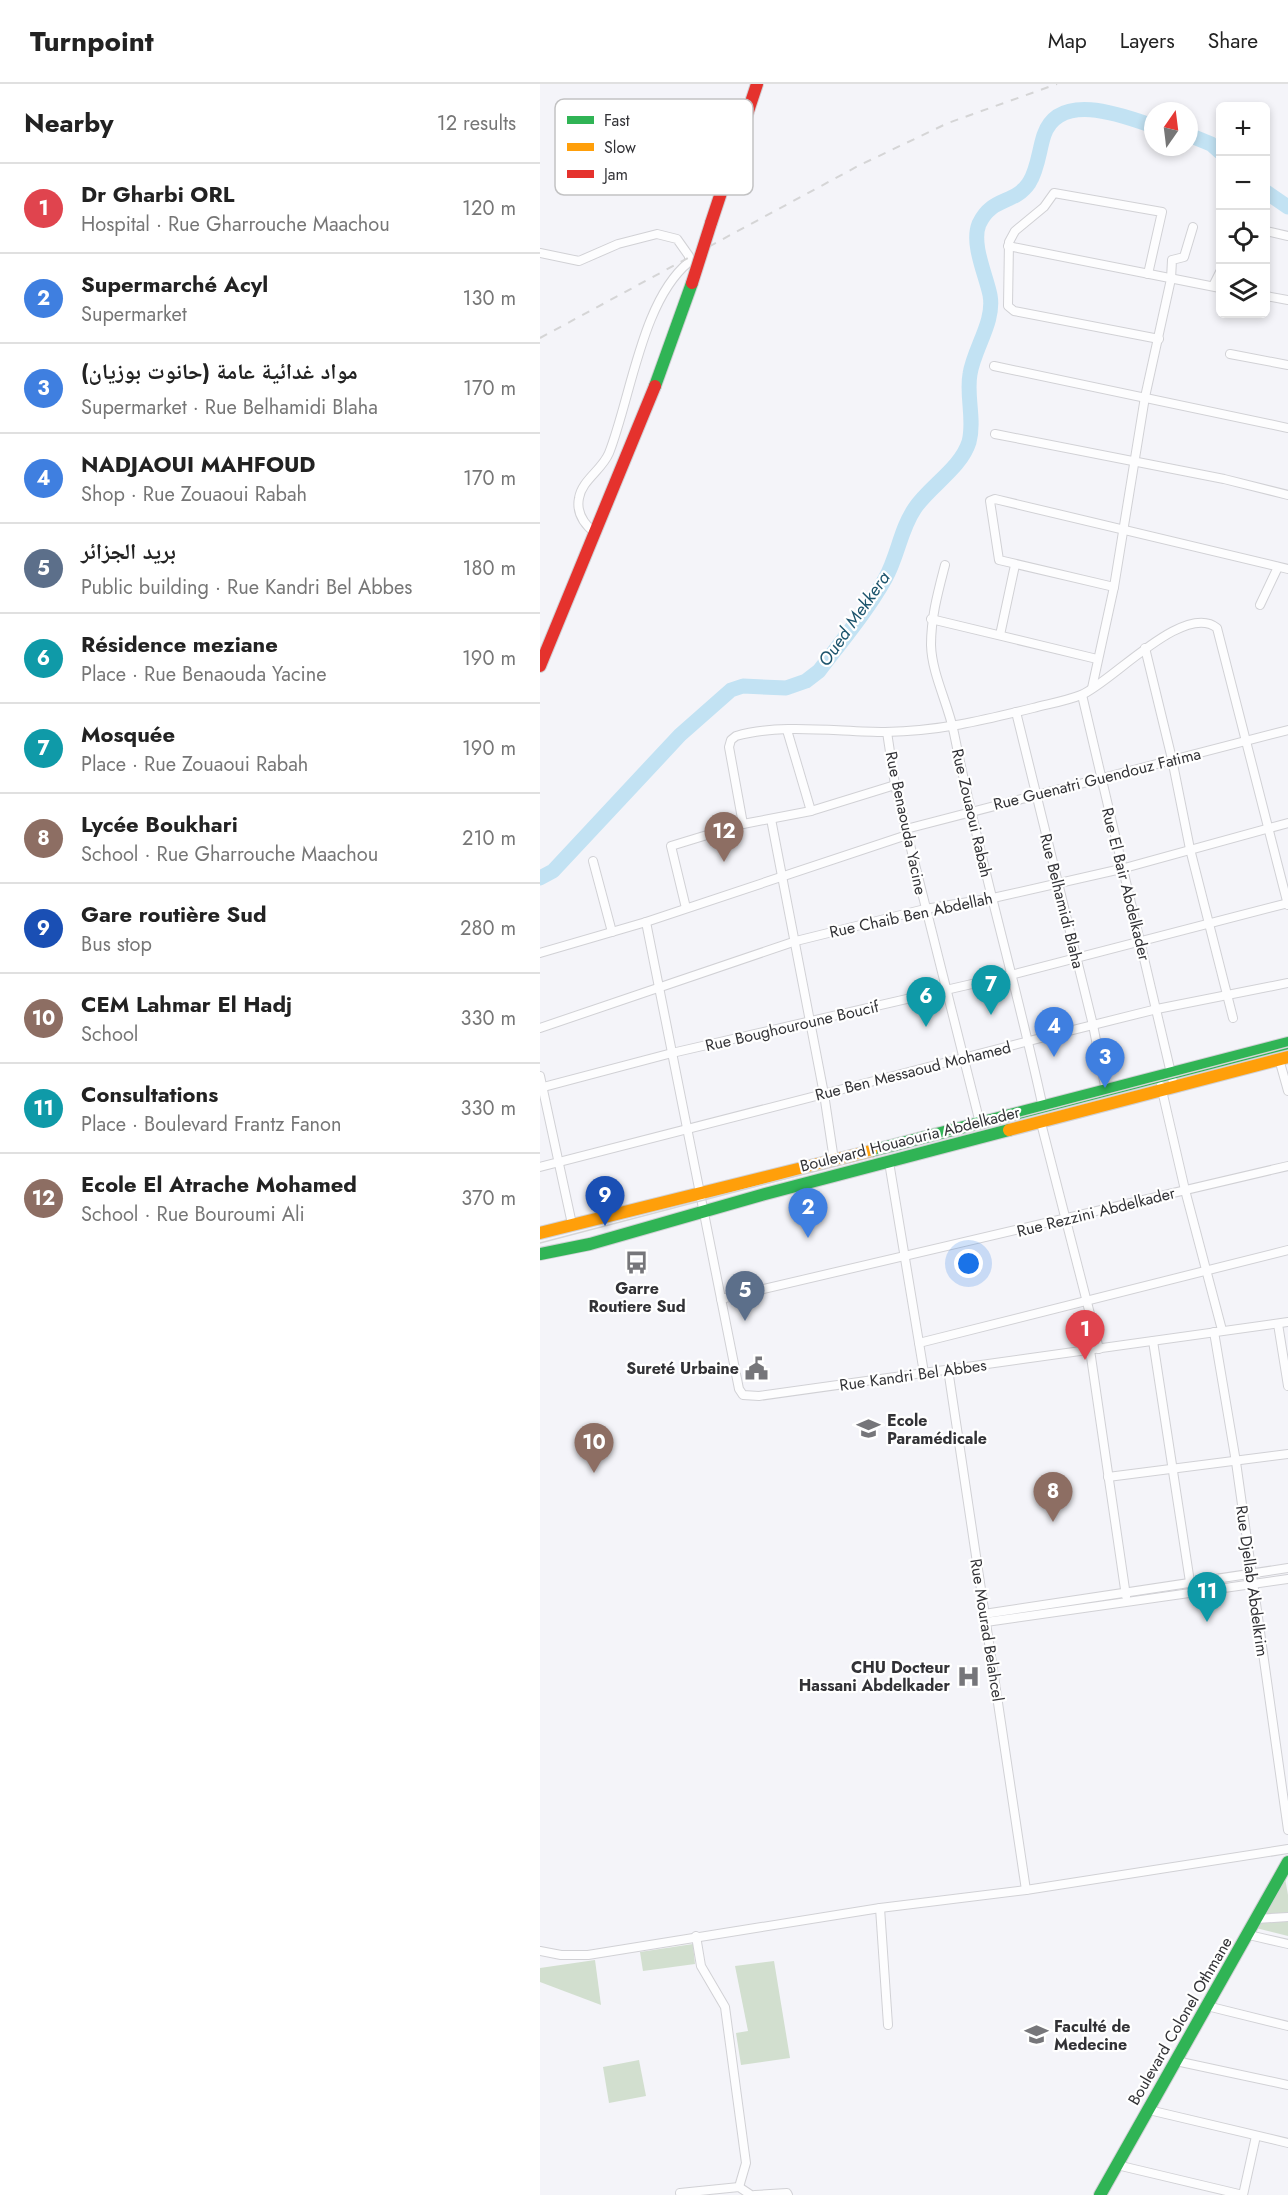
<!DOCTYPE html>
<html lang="en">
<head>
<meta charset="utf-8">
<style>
  body { margin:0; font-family:Jost,"Noto Naskh Arabic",sans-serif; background:#f6f6f6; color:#222 }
  .controls { position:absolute; right:18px; top:18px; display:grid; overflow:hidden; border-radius:9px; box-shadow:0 3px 9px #0003 }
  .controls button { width:54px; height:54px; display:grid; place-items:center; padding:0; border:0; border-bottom:2px solid #e0e0e0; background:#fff; color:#222; font:30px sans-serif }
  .compass { position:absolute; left:604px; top:18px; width:54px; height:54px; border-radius:50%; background:#fff; box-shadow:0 3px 9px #0003; rotate:14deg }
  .you { position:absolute; left:429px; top:1180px; width:21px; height:21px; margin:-15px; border:4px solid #fff; border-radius:50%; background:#1a73e8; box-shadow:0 0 0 9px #1a73e833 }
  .badge { display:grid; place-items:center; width:39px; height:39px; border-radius:50%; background:#76767a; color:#fff; font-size:20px; font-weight:700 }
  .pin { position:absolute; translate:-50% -50px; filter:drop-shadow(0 2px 3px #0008) }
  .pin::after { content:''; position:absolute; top:32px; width:21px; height:18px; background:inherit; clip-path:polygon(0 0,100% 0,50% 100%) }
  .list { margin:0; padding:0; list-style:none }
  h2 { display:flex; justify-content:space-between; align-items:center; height:78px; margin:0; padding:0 24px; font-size:26px }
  h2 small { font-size:20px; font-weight:400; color:#767676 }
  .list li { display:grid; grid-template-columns:39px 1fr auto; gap:18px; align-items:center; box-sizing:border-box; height:90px; padding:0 24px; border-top:2px solid #e0e0e0 }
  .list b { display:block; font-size:22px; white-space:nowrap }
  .list p { margin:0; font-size:20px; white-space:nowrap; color:#767676 }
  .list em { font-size:20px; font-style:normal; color:#767676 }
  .icon { flex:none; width:33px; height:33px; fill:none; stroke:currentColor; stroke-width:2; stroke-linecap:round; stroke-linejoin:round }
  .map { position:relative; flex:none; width:748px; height:2111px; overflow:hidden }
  header { display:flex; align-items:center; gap:36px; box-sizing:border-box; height:84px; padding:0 30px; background:#fff; border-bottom:2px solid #e0e0e0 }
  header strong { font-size:28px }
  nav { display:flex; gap:33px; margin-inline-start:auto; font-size:21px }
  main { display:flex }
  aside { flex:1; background:#fff }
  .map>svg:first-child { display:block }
</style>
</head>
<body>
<header>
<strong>Turnpoint</strong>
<nav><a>Map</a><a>Layers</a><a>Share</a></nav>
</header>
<main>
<aside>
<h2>Nearby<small>12 results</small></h2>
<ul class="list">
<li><span class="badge" style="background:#e0444e">1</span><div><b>Dr Gharbi ORL</b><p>Hospital · Rue Gharrouche Maachou</p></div><em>120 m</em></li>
<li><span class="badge" style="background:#3f7fe0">2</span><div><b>Supermarché Acyl</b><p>Supermarket</p></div><em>130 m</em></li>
<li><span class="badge" style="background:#3f7fe0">3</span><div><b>مواد غدائية عامة (حانوت بوزيان)</b><p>Supermarket · Rue Belhamidi Blaha</p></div><em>170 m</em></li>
<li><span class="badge" style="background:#3f7fe0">4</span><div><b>NADJAOUI MAHFOUD</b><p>Shop · Rue Zouaoui Rabah</p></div><em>170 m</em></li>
<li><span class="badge" style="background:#5c6f8a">5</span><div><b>بريد الجزائر</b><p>Public building · Rue Kandri Bel Abbes</p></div><em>180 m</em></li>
<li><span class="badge" style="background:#0f9aa8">6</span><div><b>Résidence meziane</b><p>Place · Rue Benaouda Yacine</p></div><em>190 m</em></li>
<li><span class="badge" style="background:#0f9aa8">7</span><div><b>Mosquée</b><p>Place · Rue Zouaoui Rabah</p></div><em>190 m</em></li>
<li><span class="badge" style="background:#8d6e63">8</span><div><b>Lycée Boukhari</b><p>School · Rue Gharrouche Maachou</p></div><em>210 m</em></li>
<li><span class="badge" style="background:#1a4fb4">9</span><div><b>Gare routière Sud</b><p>Bus stop</p></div><em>280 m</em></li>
<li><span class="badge" style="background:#8d6e63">10</span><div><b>CEM Lahmar El Hadj</b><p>School</p></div><em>330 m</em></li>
<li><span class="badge" style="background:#0f9aa8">11</span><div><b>Consultations</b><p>Place · Boulevard Frantz Fanon</p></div><em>330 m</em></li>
<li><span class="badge" style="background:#8d6e63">12</span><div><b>Ecole El Atrache Mohamed</b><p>School · Rue Bouroumi Ali</p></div><em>370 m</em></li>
</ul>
</aside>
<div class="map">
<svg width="748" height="2111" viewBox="0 0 748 2111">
  <rect width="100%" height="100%" fill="#f4f4f9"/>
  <g fill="#d2dfcf">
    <path d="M745,1794L748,1811V1852L716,1844Z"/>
    <path d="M153,1860L155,1880L103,1887L100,1868Z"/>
    <path d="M55,1876L61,1921L0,1898V1884Z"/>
    <path d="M234,1877L250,1974L201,1981L196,1949L208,1947L195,1882Z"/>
    <path d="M99,1976L106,2012L69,2019L63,1983Z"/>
  </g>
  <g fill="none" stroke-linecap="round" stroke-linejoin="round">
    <g stroke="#c2e2f3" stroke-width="15">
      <path d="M649,51L671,60L680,68"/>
      <path d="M726,108L748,123"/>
      <path d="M0,794L13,787L140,651L191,606L203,602L246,604L266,597L279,587C301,558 327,527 345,495C358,472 360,446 375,424C390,402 421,384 429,358C435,336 426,312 430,290C434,264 455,238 450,211C446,191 431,160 439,140C452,112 474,121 489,99C498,85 499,66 504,51C519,7 582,31 613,42"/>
    </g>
    <defs>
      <g id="street">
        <path d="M726,147L748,152"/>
        <path d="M468,162L680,204"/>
        <path d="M0,169L39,177L78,160L117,150L137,155L149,172V178C102,216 91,313 69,369C62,386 42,396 39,414C36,429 45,441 55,449"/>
        <path d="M608,190L622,128L514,109L504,123L475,147L469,158L468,222L474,227L619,255"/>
        <path d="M673,202L680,188"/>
        <path d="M726,212L748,216"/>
        <path d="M690,270L748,281"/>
        <path d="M454,282L748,344"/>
        <path d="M455,350L684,395L748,411"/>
        <path d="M405,481C398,508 391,533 391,561C392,591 408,619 414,649C439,775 476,898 503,1024"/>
        <path d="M574,503L459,476L450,417L455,415L748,485"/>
        <path d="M720,521L738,483"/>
        <path d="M391,535L557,575"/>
        <path d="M460,551L475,481"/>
        <path d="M605,564L632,675L650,765L693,934"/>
        <path d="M552,604L574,503L605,313L631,195L632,176L644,173L653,143"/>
        <path d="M542,611L634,1002"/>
        <path d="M476,628L553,941L566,1007"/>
        <path d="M247,646L271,727"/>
        <path d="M347,648L355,701L440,1039"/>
        <path d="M231,735L284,1010L294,1076"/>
        <path d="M203,740L189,663L191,656L196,652C241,639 298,648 345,648C399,647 441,637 493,624C508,620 526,617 541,611C570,600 644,517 677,544L748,821"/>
        <path d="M366,745L748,646"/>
        <path d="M53,777L72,848"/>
        <path d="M146,824L131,762L203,740L271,727L355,701"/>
        <path d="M106,838L199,1305L203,1311L219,1312L748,1238"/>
        <path d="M0,869L106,838L367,751"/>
        <path d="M0,944L256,857L385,825L453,814L581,785L748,739"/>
        <path d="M739,975L748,1007"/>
        <path d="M0,992L32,1140"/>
        <path d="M621,1002L645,1106L682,1246"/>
        <path d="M0,1004L132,969L471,891L748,819"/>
        <path d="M501,1039L559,1265"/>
        <path d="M349,1078L384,1289"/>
        <path d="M0,1083L489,957L617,925L748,899"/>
        <path d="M181,1215L748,1082"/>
        <path d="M738,1240L748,1302"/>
        <path d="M674,1248L696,1378L748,1746"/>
        <path d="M613,1257L650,1498"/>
        <path d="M379,1259L748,1166"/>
        <path d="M550,1266L586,1512"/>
        <path d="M408,1285L486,1806"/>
        <path d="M568,1393L748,1370"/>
        <path d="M444,1530L748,1484"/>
        <path d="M446,1538L748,1495"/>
        <path d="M340,1824L348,1941"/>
        <path d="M716,1835L748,1833"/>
        <path d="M709,1851L748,1860"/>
        <path d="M156,1852L161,1882L185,1923L206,2079L199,2103"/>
        <path d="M0,1867L21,1871H48L340,1824L486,1806L748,1765"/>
        <path d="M667,1922L748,1942"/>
        <path d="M636,1977L748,2001"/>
        <path d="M609,2026L748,2059"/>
        <path d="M577,2081L703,2111L716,2052"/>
        <path d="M140,2109L199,2103L211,2111"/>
        <path d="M215,2111L247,2109L248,2111"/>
      </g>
      <g id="fast">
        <path d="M115,302L152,199"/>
        <path d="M331,1067L748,959"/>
        <path d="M0,1170L50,1160L225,1110L469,1046"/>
        <path d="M560,2111L748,1778"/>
      </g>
      <g id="slow">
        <path d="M469,1046L748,973"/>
        <path d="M0,1149L331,1067"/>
      </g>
      <g id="jam">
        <path d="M171,139L217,0"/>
        <path d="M0,582L115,302"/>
      </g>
    </defs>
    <use href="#street" stroke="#d1d1d5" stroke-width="10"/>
    <use href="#fast" stroke="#d1d1d5" stroke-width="14"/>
    <use href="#slow" stroke="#d1d1d5" stroke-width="14"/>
    <use href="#jam" stroke="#d1d1d5" stroke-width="14"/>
    <use href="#street" stroke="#fdfdfe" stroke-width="8"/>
    <use href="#fast" stroke="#30b455" stroke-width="12"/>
    <use href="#slow" stroke="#ff9f0a" stroke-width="12"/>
    <use href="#jam" stroke="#e5322d" stroke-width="12"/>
    <path stroke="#d5d5d6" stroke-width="1.5" d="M0,1159L748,963"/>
    <path stroke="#d5d5d6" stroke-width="2" stroke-dasharray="8 8" stroke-linecap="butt" d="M0,254L318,82L408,39L517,0"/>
    <defs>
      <path id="jam-bridge" d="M152,199L171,139"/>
    </defs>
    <use href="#jam-bridge" stroke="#d1d1d5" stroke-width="14" stroke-linecap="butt"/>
    <use href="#jam-bridge" stroke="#e5322d" stroke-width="12"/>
  </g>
  <defs>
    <symbol id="bus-bare" viewBox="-9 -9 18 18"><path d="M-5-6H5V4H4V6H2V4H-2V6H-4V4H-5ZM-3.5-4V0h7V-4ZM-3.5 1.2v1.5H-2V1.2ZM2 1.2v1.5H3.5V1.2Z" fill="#76767a" stroke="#fff" stroke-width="2.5" paint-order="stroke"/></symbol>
    <symbol id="civic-bare" viewBox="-9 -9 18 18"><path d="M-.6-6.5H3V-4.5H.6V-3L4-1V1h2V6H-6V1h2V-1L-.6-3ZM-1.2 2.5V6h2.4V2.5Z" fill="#76767a" stroke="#fff" stroke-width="2.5" paint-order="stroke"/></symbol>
    <symbol id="university-bare" viewBox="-9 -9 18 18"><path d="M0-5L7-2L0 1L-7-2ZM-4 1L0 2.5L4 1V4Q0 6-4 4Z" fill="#76767a" stroke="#fff" stroke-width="2.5" paint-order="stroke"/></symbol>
    <symbol id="hospital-bare" viewBox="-9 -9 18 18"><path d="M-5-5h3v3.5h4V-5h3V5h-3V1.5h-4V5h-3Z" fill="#76767a" stroke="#fff" stroke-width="2.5" paint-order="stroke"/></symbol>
  </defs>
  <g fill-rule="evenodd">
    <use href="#bus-bare" x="80" y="1162" width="33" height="33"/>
    <use href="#civic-bare" x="200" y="1268" width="33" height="33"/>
    <use href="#university-bare" x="312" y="1328" width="33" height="33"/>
    <use href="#hospital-bare" x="412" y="1576" width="33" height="33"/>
    <use href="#university-bare" x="480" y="1934" width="33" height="33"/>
  </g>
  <g text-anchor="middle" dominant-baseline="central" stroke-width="4.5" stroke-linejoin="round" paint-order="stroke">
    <g font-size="16" fill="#323236" stroke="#fff">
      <text transform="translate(557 695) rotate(-14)">Rue Guenatri Guendouz Fatima</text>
      <text transform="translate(432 729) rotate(77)">Rue Zouaoui Rabah</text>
      <text transform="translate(366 739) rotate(78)">Rue Benaouda Yacine</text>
      <text transform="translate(586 800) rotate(76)">Rue El Bair Abdelkader</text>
      <text transform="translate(522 817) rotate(76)">Rue Belhamidi Blaha</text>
      <text transform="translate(371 831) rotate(-12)">Rue Chaib Ben Abdellah</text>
      <text transform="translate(252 942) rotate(-13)">Rue Boughouroune Boucif</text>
      <text transform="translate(373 987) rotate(-14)">Rue Ben Messaoud Mohamed</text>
      <text transform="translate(370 1055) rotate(-14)">Boulevard Houaouria Abdelkader</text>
      <text transform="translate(556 1128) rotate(-14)">Rue Rezzini Abdelkader</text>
      <text transform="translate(373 1291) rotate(-8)">Rue Kandri Bel Abbes</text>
      <text transform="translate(712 1497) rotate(82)">Rue Djellab Abdelkrim</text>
      <text transform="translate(447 1546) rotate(81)">Rue Mourad Belahcel</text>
      <text transform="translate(640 1937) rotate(-60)">Boulevard Colonel Othmane</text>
    </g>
    <g font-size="16" font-weight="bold" fill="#323236" stroke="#fff" text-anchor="end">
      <text x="97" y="1204" text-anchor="middle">Garre<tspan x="97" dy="18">Routiere Sud</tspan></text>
      <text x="199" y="1284">Sureté Urbaine</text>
      <text x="347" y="1336" text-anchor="start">Ecole<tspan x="347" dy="18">Paramédicale</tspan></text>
      <text x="410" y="1583">CHU Docteur<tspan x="410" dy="18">Hassani Abdelkader</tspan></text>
      <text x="514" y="1942" text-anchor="start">Faculté de<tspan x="514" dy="18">Medecine</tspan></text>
    </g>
    <g font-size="18" font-style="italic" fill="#1d556d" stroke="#fff">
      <text transform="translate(314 535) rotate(-55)">Oued Mekkera</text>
    </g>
  </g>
  <rect x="15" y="15" width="198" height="96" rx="9" fill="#fff" stroke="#c2c2c3" stroke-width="1.5"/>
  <rect x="27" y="32" width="27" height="8" fill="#30b455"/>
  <rect x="27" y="59" width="27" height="8" fill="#ff9f0a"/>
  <rect x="27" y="86" width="27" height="8" fill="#e5322d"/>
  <g font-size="16" fill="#323236">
    <text x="64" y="42">Fast</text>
    <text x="64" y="69">Slow</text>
    <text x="64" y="96">Jam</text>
  </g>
</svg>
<div class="controls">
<button>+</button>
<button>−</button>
<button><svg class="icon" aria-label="locate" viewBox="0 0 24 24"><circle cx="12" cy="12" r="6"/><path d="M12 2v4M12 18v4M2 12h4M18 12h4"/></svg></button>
<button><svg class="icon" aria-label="layers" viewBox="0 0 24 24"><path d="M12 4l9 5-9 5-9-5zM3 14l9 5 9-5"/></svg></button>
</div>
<svg class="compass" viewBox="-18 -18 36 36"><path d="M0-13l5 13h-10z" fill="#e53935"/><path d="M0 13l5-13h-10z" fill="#767676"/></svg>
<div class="you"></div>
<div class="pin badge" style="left:545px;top:1276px;background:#e0444e">1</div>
<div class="pin badge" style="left:268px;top:1154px;background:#3f7fe0">2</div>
<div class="pin badge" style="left:565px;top:1004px;background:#3f7fe0">3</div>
<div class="pin badge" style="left:514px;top:973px;background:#3f7fe0">4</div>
<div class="pin badge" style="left:205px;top:1237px;background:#5c6f8a">5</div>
<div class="pin badge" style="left:386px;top:943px;background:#0f9aa8">6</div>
<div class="pin badge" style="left:451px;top:931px;background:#0f9aa8">7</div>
<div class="pin badge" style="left:513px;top:1438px;background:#8d6e63">8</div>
<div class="pin badge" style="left:65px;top:1142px;background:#1a4fb4">9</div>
<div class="pin badge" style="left:54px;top:1389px;background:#8d6e63">10</div>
<div class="pin badge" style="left:667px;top:1538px;background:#0f9aa8">11</div>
<div class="pin badge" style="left:184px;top:778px;background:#8d6e63">12</div>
</div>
</main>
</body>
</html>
